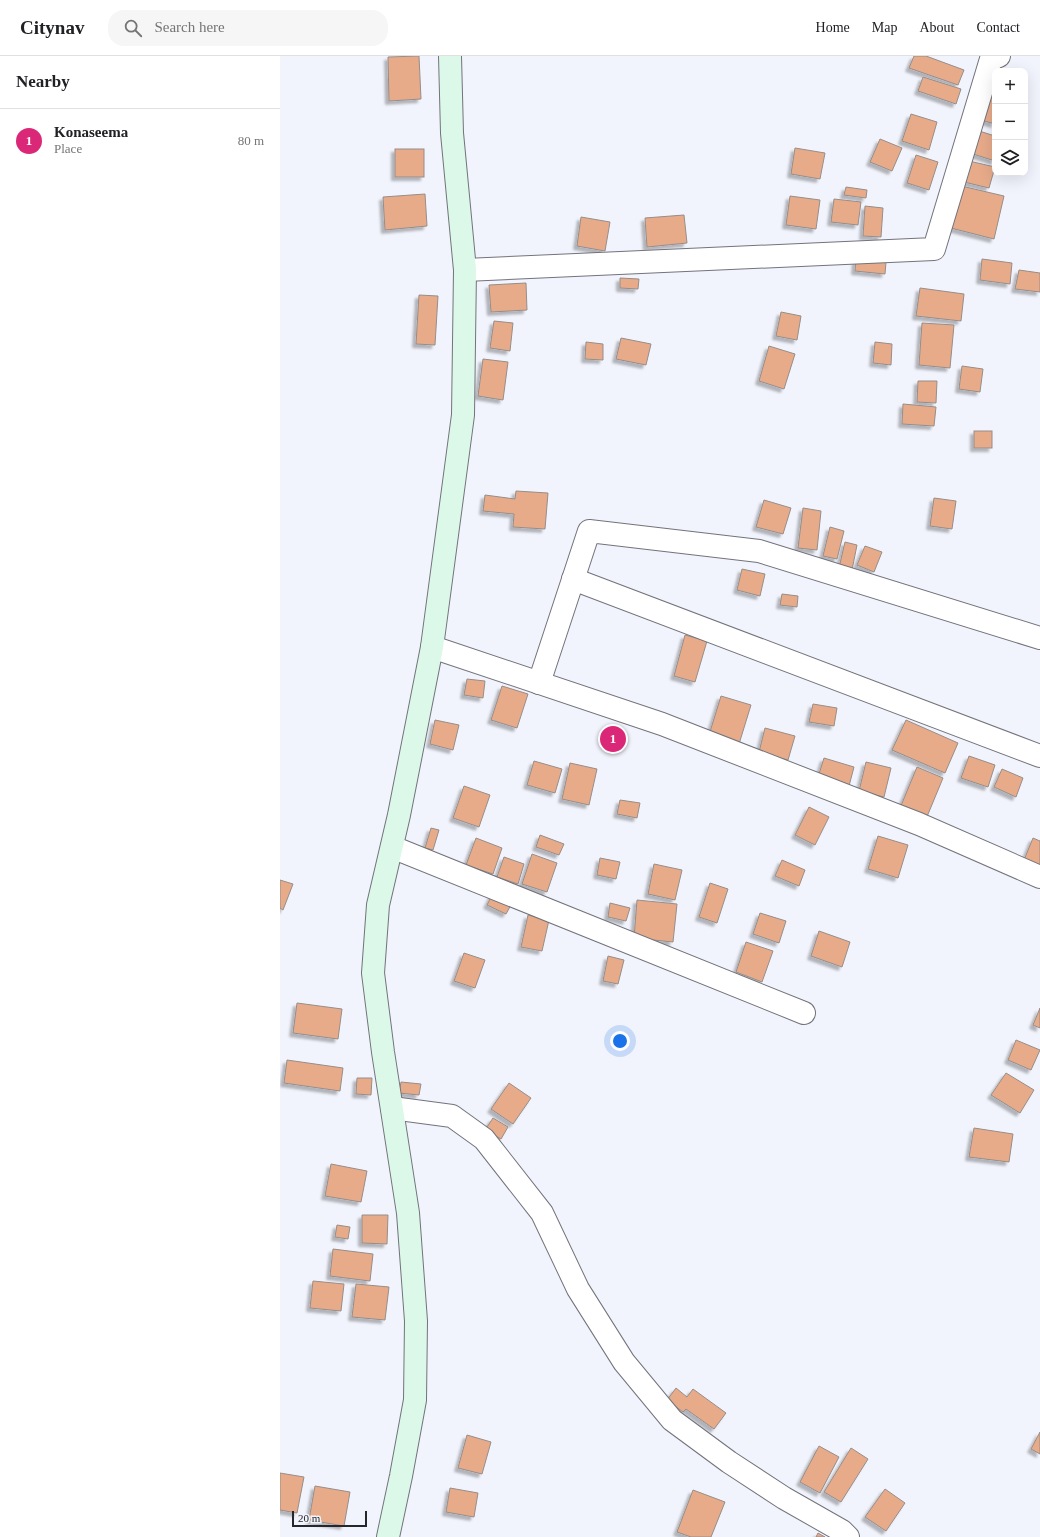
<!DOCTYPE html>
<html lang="en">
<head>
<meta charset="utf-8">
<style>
  body { margin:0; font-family:Georgia,serif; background:#f6f6f6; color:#202124 }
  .controls { position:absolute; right:12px; top:12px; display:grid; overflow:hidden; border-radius:8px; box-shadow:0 4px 16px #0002 }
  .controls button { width:36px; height:36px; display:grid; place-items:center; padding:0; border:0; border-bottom:1px solid #e0e0e0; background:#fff; color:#202124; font:20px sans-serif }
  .scale { position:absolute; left:12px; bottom:10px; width:75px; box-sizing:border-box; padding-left:4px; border:2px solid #26272a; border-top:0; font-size:11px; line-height:14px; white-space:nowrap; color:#26272a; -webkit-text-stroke:3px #f2f4fd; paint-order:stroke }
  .you { position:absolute; left:340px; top:985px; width:14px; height:14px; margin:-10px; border:3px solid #fff; border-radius:50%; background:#1a73e8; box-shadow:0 0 0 6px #1a73e833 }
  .badge { display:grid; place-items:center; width:26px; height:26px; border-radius:50%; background:#db2777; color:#fff; font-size:13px; font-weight:700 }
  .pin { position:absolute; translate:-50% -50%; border:2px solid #fff; box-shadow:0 1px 4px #0006 }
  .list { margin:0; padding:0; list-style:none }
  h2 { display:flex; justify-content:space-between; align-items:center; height:52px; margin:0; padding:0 16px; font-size:17px }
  h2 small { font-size:13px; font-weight:400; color:#757577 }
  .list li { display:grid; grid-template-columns:26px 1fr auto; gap:12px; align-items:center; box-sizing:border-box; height:64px; padding:0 16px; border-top:1px solid #e0e0e0 }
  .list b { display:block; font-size:15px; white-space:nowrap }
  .list p { margin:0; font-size:13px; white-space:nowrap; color:#757577 }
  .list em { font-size:13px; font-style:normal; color:#757577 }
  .icon { flex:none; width:22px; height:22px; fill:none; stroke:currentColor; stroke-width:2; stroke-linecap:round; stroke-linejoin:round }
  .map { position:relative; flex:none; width:760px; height:1481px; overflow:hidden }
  header { display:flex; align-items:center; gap:24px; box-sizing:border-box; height:56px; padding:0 20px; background:#fff; border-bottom:1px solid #e0e0e0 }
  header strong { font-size:19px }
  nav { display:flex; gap:22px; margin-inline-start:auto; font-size:14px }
  .search { width:280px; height:36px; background:#f6f6f6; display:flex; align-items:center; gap:10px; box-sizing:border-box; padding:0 14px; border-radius:16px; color:#757577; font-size:15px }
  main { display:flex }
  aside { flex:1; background:#fff }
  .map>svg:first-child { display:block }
</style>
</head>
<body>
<header>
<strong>Citynav</strong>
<div class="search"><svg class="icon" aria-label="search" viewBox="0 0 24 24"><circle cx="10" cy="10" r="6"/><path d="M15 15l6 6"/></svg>Search here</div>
<nav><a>Home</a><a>Map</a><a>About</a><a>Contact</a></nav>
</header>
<main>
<aside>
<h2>Nearby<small></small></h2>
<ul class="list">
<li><span class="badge">1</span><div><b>Konaseema</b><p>Place</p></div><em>80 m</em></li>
</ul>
</aside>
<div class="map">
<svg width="760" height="1481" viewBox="0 0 760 1481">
  <defs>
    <filter id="shadow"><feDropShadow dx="-3.5" dy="3.5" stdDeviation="1" flood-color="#0004"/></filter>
  </defs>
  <rect width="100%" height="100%" fill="#f2f4fd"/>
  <g fill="#e7ab8a" stroke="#968d89" filter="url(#shadow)">
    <path d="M139,0L141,43L109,45L108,1Z"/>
    <path d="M634,0H646L684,14L678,29L629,12Z"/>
    <path d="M643,21L681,33L676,48L638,35Z"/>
    <path d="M710,38L715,40V68L701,64Z"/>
    <path d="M631,58L657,66L649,94L622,85Z"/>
    <path d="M696,74L715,80V105L690,97Z"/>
    <path d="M600,83L622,92L612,115L590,106Z"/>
    <path d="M515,92L545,97L540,123L511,118Z"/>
    <rect x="115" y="93" width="29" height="28"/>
    <path d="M636,99L658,106L649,134L627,127Z"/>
    <path d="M689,105L715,111L709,132L684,126Z"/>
    <path d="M677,129L724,140L714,183L667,171Z"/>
    <path d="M566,131L587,134L586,142L564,139Z"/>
    <path d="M145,138L147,170L105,174L103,141Z"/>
    <path d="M510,140L540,144L536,173L506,169Z"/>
    <path d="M554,143L581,146L578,169L551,166Z"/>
    <path d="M585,150L603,152L601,181L583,180Z"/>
    <path d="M404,159L407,187L367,191L365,162Z"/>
    <path d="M301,161L330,166L325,195L297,190Z"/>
    <path d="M576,203L606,206L605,218L575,215Z"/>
    <path d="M702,203L732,207L730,228L700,224Z"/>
    <path d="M739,214L760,217V236L735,233Z"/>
    <path d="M340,222L359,223L358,233L340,232Z"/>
    <path d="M246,227L247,254L211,256L209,229Z"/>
    <path d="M640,232L684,238L681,265L636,260Z"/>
    <path d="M139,239L158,240L155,289L136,288Z"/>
    <path d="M501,256L521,260L517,284L496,280Z"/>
    <path d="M214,265L233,267L230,295L210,292Z"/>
    <path d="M642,267L674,269L670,312L639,309Z"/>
    <path d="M341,282L371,288L366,309L336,303Z"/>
    <path d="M306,286L323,288V304L305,303Z"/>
    <path d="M595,286L612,288L611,309L593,307Z"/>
    <path d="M489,290L515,298L504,333L479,325Z"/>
    <path d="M203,303L228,306L223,344L198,340Z"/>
    <path d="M682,310L703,313L700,336L679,333Z"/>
    <path d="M638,325H657L656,347L637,346Z"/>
    <path d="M623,348L656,351L654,370L622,368Z"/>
    <rect x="694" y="375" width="18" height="17"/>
    <path d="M236,435L268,437L265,473L233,471L234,458L203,455L205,439L235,443Z"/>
    <path d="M654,442L676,445L672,473L650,470Z"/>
    <path d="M484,444L511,452L503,478L476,471Z"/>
    <path d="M523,452L541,455L537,494L518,492Z"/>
    <path d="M550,471L564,475L557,503L543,500Z"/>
    <path d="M565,486L577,489L571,519L558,516Z"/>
    <path d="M585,490L602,496L594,516L577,509Z"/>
    <path d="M462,513L485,518L480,540L457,534Z"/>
    <path d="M502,538L518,540L517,551L500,549Z"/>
    <path d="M405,579L427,585L415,626L394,620Z"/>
    <path d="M187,623L205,625L203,642L184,639Z"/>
    <path d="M222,630L248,638L237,672L211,664Z"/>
    <path d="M441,640L471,649L459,688L429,679Z"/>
    <path d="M533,648L557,652L554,670L529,666Z"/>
    <path d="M155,664L179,669L173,694L150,688Z"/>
    <path d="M626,664L678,687L665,717L612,694Z"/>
    <path d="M485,672L515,680L508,704L479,696Z"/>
    <path d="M689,700L715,709L708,731L681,722Z"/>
    <path d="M544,702L574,711L569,730L538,721Z"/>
    <path d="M254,705L282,713L275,737L247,729Z"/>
    <path d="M586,706L611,712L604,741L579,735Z"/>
    <path d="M290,707L317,713L309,749L282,743Z"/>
    <path d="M637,711L663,722L646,763L620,752Z"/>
    <path d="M722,713L743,722L736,741L714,731Z"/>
    <path d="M184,730L210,739L199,771L173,762Z"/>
    <path d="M340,744L360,747L357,762L337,758Z"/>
    <path d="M529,751L549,761L535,789L515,779Z"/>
    <path d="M151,772L159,774L153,794L145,792Z"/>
    <path d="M260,779L284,788L279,799L256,791Z"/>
    <path d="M598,780L628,789L618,822L588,813Z"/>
    <path d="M196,782L222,792L213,818L186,809Z"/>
    <path d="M753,782L760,785V811L744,804Z"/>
    <path d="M252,798L277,807L267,836L242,828Z"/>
    <path d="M224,801L244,808L238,828L217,821Z"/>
    <path d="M320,802L340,806L336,823L317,819Z"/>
    <path d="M502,804L525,814L519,830L495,820Z"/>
    <path d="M374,808L402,814L395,844L368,838Z"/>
    <path d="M0,824L13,828L3,854L0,852Z"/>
    <path d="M430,827L448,833L437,867L419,861Z"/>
    <path d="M213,837L232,847L226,858L207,849Z"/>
    <path d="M357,844L397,848L393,886L354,882Z"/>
    <path d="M330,847L350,852L346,865L328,861Z"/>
    <path d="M480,857L506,865L499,887L473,878Z"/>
    <path d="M248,859L269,864L262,895L241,891Z"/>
    <path d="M539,875L570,886L562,911L531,900Z"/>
    <path d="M466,886L493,895L482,926L456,916Z"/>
    <path d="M184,897L205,904L195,932L174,925Z"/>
    <path d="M328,900L344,904L338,928L323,925Z"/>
    <path d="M17,947L62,953L58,983L13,977Z"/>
    <path d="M760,952V972L753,969Z"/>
    <path d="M736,984L760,994L751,1014L728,1004Z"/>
    <path d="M7,1004L63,1012L60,1035L4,1027Z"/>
    <path d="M726,1017L754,1034L740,1057L711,1039Z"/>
    <path d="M77,1022H92L91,1039L76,1038Z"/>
    <path d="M121,1026L141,1028L139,1039L119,1037Z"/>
    <path d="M229,1027L251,1042L233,1068L211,1053Z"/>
    <path d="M213,1062L228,1071L221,1083L205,1074Z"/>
    <path d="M694,1072L733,1078L729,1106L689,1101Z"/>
    <path d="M51,1108L87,1115L81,1146L45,1140Z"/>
    <path d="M82,1159H108L107,1188L82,1187Z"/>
    <path d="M57,1169L70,1171L68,1183L55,1181Z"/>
    <path d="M53,1193L93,1198L90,1225L50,1220Z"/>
    <path d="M33,1225L64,1228L61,1255L30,1252Z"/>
    <path d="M76,1228L109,1231L105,1264L72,1261Z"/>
    <path d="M396,1332L407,1341L413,1333L446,1357L434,1373L406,1353L403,1356L387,1344Z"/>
    <path d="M760,1376V1398L751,1393Z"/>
    <path d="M187,1379L211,1386L202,1418L178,1412Z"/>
    <path d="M539,1390L559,1401L540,1437L520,1426Z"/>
    <path d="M571,1392L588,1403L561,1446L544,1436Z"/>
    <path d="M0,1417L24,1421L17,1457L0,1454Z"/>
    <path d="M35,1430L70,1436L64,1470L29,1464Z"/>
    <path d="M170,1432L198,1437L194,1461L166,1456Z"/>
    <path d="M605,1433L625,1447L606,1475L585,1461Z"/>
    <path d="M413,1434L445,1446L431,1481H411L397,1476Z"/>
    <path d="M538,1477L545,1481H536Z"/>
  </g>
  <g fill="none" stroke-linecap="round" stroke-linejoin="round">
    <defs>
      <g id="minor">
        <path d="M185,214L654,193L711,3L719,0"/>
        <path d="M293,523L760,700"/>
        <path d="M152,591L382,668L639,768L760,821"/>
        <path d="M259,627L309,475L479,495L760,582"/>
        <path d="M112,791L524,957"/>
        <path d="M112,1052L172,1060L204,1083L262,1157L298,1233L344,1306L392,1364L449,1406L504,1442L562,1475L568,1481"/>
      </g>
      <path id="secondary" d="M108,1481L121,1420L135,1344L136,1265L128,1157L103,996L93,917L98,849L119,759L152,591L183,359L185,214L172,77L170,0"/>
    </defs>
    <use href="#minor" stroke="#72737b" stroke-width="24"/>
    <use href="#secondary" stroke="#72737b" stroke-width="24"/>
    <use href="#minor" stroke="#fff" stroke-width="22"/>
    <use href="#secondary" stroke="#dcf8e8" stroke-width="22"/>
  </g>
</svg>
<div class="controls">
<button>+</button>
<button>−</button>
<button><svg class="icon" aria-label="layers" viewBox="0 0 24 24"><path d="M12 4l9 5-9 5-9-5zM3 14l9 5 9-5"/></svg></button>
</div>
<div class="scale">20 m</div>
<div class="you"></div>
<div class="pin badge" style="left:333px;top:683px">1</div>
</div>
</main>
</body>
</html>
